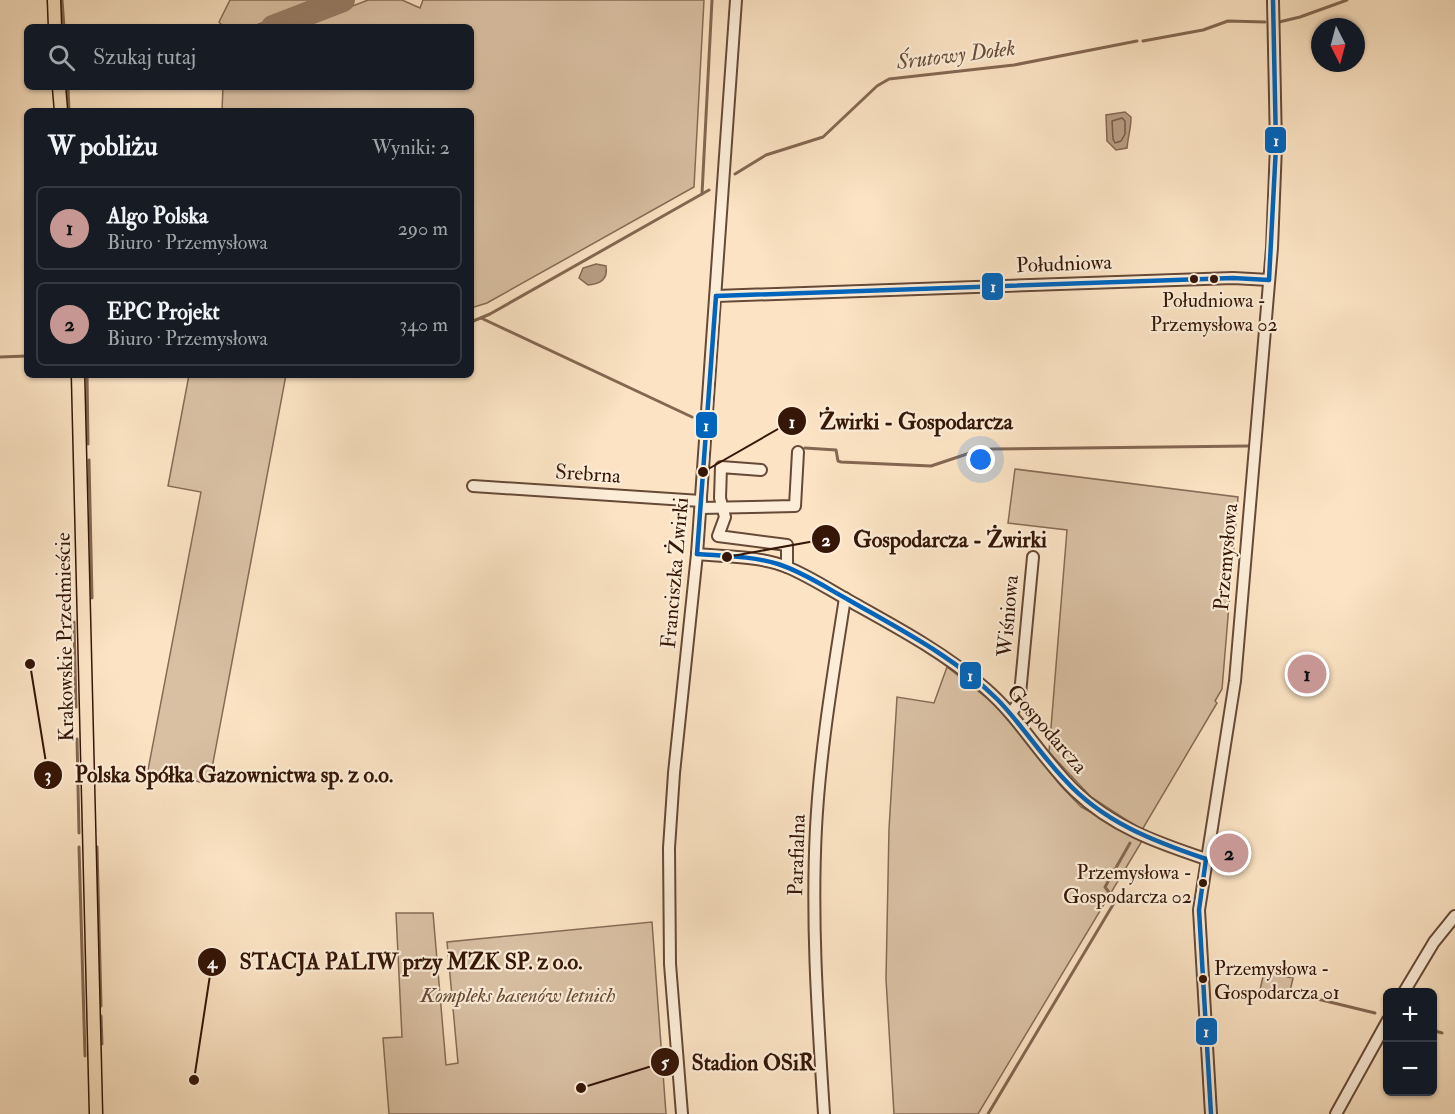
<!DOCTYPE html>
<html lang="pl">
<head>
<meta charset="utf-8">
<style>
  body { margin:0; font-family:"IM FELL Double Pica",serif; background:#20242c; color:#f1f3f6 }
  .controls { position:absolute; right:18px; bottom:18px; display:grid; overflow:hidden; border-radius:9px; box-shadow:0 2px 4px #0004 }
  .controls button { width:54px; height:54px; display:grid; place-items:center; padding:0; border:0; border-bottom:2px solid #363941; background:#171b24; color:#f1f3f6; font:30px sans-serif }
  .compass { position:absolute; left:1311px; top:18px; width:54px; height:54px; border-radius:50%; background:#171b24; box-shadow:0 2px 4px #0004; rotate:174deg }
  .you { position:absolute; left:981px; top:460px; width:21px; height:21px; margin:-15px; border:4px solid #fff; border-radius:50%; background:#1a73e8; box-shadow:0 0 0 9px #1a73e833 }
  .badge { display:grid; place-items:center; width:39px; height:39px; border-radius:50%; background:#c59692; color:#111; font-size:20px; font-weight:700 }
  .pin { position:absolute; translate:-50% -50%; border:3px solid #fff; box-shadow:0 2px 6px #0006 }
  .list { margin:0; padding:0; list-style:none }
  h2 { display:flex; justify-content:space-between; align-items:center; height:78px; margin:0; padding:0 24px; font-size:26px }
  h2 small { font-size:20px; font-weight:400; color:#9ea1a6 }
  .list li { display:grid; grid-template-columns:39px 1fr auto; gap:18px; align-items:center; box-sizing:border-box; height:84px; margin:0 12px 12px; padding:0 12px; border:2px solid #363941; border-radius:9px }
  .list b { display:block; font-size:22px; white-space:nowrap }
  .list p { margin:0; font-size:20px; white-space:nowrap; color:#9ea1a6 }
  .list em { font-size:20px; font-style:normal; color:#9ea1a6 }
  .icon { flex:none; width:33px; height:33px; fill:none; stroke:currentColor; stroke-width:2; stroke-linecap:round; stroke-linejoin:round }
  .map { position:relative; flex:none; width:1455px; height:1114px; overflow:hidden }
  .search { position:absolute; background:#171b24; box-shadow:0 2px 4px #0004; left:24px; top:24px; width:450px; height:66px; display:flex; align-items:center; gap:15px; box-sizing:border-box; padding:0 21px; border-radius:9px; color:#9ea1a6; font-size:22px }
  .panel { position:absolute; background:#171b24; box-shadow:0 2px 4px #0004; left:24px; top:108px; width:450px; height:270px; border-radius:9px }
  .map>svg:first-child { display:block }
</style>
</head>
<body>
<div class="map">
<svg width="1455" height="1114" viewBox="0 0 1455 1114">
  <rect width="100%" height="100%" fill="#fbe3c3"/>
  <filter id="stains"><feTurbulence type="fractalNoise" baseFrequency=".00333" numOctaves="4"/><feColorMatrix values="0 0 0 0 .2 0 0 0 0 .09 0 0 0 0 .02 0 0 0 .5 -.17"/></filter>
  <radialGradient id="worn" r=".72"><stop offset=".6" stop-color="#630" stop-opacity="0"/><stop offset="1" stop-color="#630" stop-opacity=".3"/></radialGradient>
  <g fill="#d9c0a3" stroke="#876b55" stroke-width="1.5">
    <path d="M230,0H322L251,27H224L219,22Z"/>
    <path d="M368,0H402L420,8L423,0H704L694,187L487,303L471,308V111H222L223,87H471V27H299Z"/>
    <path d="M189,375H286L209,784L148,770L201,492L168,486Z"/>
    <path d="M1015,469L1238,497L1222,689L1215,701L1217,703L1142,830L1091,797L1049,752L1067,530L1008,523Z"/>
    <path d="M947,667L992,702L1010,720L1060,785L1081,807L1142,841L978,1114H894L886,979L889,829L897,697L934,703Z"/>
    <path d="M396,913H433L446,1065L458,1063L447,942L652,922L666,1114H389L383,1038L402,1037Z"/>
    <path d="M1264,972L1293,978L1289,996L1260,990Z"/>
  </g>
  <g fill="#b89d83" stroke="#846751" stroke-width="1.5">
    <path d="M1125,112L1131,117C1131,129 1128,136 1127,148L1116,150L1107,141L1106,115Z"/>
    <path d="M596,264L606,266C608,279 601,284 588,285L579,278L583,268Z"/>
  </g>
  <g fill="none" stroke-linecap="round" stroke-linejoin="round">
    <path stroke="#765a45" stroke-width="1.5" d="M1122,118L1125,121V134L1121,141L1115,143L1113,139L1112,121Z"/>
    <g stroke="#846751" stroke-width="3">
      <path d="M62,0L64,27"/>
      <path d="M1279,22L1300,17L1347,0"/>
      <path d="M1143,41L1203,30L1228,21L1265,22"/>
      <path d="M68,87L69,111"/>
      <path d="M735,174L766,155L823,137L877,86L889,79L1014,65L1137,41"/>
      <path d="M702,194L712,0"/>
      <path d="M481,318L692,417"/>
      <path d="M471,322L490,314L709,190"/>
      <path d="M0,357L27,356"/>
      <path d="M87,375L88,444"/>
      <path d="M713,438V431"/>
      <path d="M805,448L836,450L838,461L841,462L931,466L979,450L993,449L1248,446"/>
      <path d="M89,460L92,598"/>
      <path d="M74,622L76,707"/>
      <path d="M77,739L79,833"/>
      <path d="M79,847L85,1056"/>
      <path d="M97,847L101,1006"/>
      <path d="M1111,895L1105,887L1130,843"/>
      <path d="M1305,996L1375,1013"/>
      <path d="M101,1016L102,1044"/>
      <path d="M1432,1030L1442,1033"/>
      <path d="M988,1114L1117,898L1115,897"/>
    </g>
    <path stroke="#987c65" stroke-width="24" d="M273,27L343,0"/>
    <defs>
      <g id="minor">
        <path d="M716,296L1233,278L1269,280"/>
        <path d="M761,470L721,467L720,498L725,517L718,536L787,545V567"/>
        <path d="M473,486L701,501"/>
        <path d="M701,508L795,506L798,452"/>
        <path d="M697,554C726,557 760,556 787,567C811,577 833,592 855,604C900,629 946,654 985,688C1020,718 1042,759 1075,791C1112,827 1158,843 1206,859"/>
        <path d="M1011,713L1017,705L1020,694L1033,557"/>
        <path d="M1404,992L1434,942L1455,916"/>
        <path d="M682,1114L670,964L669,848L674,773L697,554L736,0"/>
        <path d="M824,1114C818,1019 811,923 816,828C820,751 833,675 845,598"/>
        <path d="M1211,1114L1199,910L1235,681L1272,248L1276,146L1273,0"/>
        <path d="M1336,1114L1388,1020"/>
      </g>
      <g id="major">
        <path d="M54,0L55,27"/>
        <path d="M59,87L61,111"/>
        <path d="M78,375L96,1114"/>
      </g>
    </defs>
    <use href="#minor" stroke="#664936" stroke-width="14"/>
    <use href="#major" stroke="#351607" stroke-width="15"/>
    <use href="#minor" stroke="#fcedd8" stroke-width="10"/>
    <use href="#major" stroke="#fbe3c3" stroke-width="12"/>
    <defs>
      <g id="bus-1">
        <path d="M1269,280L1276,146L1273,0"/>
        <path d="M716,296L1233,278L1269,280"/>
        <path d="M697,554C724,556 752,556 778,564C803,572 825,587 847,599C899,629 955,657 998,700C1022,725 1041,755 1065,780C1103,822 1153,841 1206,859"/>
        <path d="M697,554L716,296"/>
        <path d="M1206,859L1199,910L1211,1114"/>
      </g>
    </defs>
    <use href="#bus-1" stroke="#fcedd8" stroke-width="9"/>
    <use href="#bus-1" stroke="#0065bd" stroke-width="4.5"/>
  </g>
  <g fill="#351607" stroke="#fcedd8" stroke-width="2">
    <circle cx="1194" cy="279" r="5"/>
    <circle cx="1214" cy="279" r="5"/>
    <circle cx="1203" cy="883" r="5"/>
    <circle cx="1203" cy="979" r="5"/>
  </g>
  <g text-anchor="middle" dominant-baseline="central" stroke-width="4.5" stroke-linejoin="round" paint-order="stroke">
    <g font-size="20" fill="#351607" stroke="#fcedd8">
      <text x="1214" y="300">Południowa -<tspan x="1214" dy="24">Przemysłowa 02</tspan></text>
      <text x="1192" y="872" text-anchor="end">Przemysłowa -<tspan x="1192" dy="24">Gospodarcza 02</tspan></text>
      <text x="1214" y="968" text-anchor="start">Przemysłowa -<tspan x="1214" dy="24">Gospodarcza 01</tspan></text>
    </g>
    <g font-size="21" fill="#351607" stroke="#fcedd8">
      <text transform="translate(1064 264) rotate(-2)">Południowa</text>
      <text transform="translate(588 474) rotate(4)">Srebrna</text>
      <text transform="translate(1226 557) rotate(-85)">Przemysłowa</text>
      <text transform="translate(675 573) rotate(-85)">Franciszka Żwirki</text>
      <text transform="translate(1008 616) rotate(-85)">Wiśniowa</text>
      <text transform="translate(65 637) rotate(-91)">Krakowskie Przedmieście</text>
      <text transform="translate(1047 729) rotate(49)">Gospodarcza</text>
      <text transform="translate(797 855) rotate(-88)">Parafialna</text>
    </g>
    <g font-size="21" font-style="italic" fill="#664936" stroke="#fcedd8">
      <text x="518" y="995">Kompleks basenów letnich</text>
    </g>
    <g font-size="22" font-style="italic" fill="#694c39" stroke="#fcedd8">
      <text transform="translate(956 55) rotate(-7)">Śrutowy Dołek</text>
    </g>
  </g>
  <path fill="none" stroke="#351607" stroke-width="2" d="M703 472L792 421M727 557L826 539M30 664L48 775M194 1080L212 962M581 1088L665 1062"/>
  <g fill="#351607" stroke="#fcedd8" stroke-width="2">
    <circle cx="703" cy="472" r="6"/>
    <circle cx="727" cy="557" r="6"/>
    <circle cx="30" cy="664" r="6"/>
    <circle cx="194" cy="1080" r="6"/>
    <circle cx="581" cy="1088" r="6"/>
    <circle cx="792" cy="421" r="15"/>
    <circle cx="826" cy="539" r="15"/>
    <circle cx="48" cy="775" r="15"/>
    <circle cx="212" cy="962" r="15"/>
    <circle cx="665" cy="1062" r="15"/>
  </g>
  <g font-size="18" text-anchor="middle" font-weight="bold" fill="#fff">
    <text x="792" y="428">1</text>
    <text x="826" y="546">2</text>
    <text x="48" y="781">3</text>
    <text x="212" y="968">4</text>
    <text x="665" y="1068">5</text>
  </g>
  <g font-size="22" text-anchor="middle" font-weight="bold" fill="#351607" stroke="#fcedd8" stroke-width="4.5" stroke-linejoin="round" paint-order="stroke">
    <text x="916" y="429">Żwirki - Gospodarcza</text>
    <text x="950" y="547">Gospodarcza - Żwirki</text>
    <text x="234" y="782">Polska Spółka Gazownictwa sp. z o.o.</text>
    <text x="411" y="969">STACJA PALIW przy MZK SP. z o.o.</text>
    <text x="753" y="1070">Stadion OSiR</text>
  </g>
  <g stroke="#fcedd8" stroke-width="2">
    <rect x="1264" y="126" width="23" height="28" rx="6" fill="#0065bd"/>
    <rect x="981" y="272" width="23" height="29" rx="6" fill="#0065bd"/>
    <rect x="695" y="411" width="23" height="28" rx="6" fill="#0065bd"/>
    <rect x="959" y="661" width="23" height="29" rx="6" fill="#0065bd"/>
    <rect x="1195" y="1017" width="23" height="29" rx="6" fill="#0065bd"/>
  </g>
  <g font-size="16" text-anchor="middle" font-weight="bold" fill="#fff">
    <text x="1276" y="146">1</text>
    <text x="993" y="292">1</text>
    <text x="706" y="431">1</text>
    <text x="970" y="681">1</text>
    <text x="1206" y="1037">1</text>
  </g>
  <rect width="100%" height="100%" filter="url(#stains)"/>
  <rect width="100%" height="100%" fill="url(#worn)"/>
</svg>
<div class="controls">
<button>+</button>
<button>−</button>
</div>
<svg class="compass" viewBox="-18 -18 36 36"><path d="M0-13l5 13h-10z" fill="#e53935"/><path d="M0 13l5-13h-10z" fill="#9ea1a6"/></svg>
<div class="you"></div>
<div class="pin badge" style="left:1307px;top:674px">1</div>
<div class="pin badge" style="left:1229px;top:853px">2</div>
<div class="search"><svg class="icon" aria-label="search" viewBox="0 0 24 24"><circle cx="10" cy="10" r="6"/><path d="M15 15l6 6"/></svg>Szukaj tutaj</div>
<section class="panel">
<h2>W pobliżu<small>Wyniki: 2</small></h2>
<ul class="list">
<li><span class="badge">1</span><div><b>Algo Polska</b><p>Biuro · Przemysłowa</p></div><em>290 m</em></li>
<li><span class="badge">2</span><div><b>EPC Projekt</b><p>Biuro · Przemysłowa</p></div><em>340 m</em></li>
</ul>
</section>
</div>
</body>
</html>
